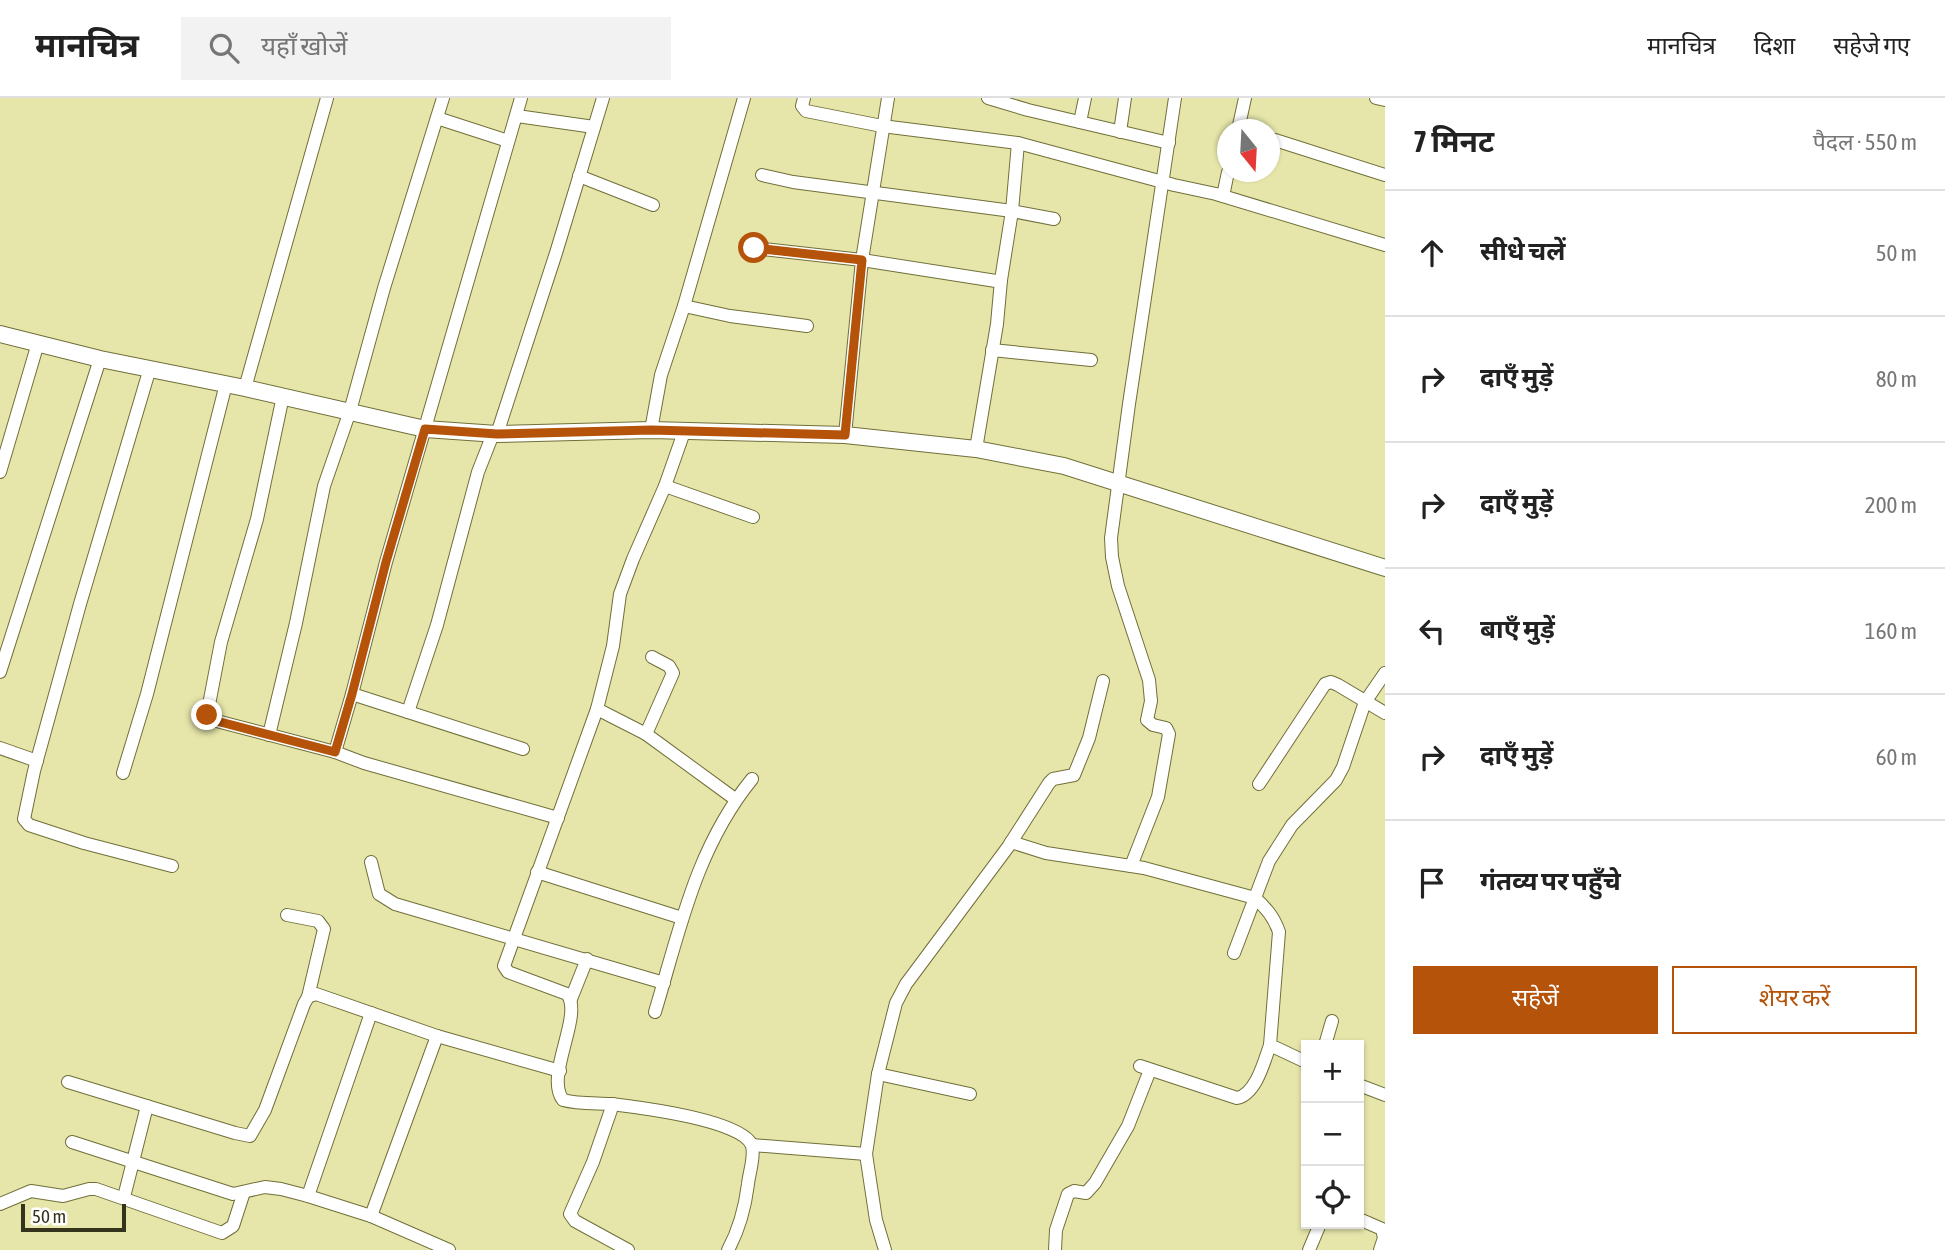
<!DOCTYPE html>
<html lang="hi">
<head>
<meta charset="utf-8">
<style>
  body { margin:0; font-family:"Asap Condensed","Noto Sans Devanagari",sans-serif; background:#f2f2f2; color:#222 }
  .controls { position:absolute; right:21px; bottom:21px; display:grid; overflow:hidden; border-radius:0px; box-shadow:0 2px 5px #0004 }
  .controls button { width:63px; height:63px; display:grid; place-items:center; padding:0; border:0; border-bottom:2px solid #e0e0e0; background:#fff; color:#222; font:35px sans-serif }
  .compass { position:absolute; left:1217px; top:21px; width:63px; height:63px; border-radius:50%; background:#fff; box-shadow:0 2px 5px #0004; rotate:162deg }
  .scale { position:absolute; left:21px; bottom:18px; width:105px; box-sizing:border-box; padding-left:7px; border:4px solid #34341c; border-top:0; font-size:19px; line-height:24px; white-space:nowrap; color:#34341c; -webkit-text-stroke:5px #fff; paint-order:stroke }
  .stop { position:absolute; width:21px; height:21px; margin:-16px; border:5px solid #b45309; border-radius:50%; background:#fff }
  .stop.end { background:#b45309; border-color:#fff; box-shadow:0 2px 7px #0008 }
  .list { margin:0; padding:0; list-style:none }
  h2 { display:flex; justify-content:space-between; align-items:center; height:91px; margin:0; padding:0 28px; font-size:30px }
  h2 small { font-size:23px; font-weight:400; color:#767676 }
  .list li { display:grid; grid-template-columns:46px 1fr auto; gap:21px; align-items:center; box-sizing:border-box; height:126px; padding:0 28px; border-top:2px solid #e0e0e0 }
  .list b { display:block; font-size:26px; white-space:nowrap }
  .list em { font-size:23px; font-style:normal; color:#767676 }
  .actions { display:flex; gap:14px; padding:21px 28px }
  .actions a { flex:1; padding:16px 0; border:2px solid #b45309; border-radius:0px; text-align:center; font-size:24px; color:#b45309 }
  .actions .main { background:#b45309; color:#fff }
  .icon { flex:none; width:38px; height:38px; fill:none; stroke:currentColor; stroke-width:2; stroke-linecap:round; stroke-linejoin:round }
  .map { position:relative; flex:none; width:1385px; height:1152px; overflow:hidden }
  header { display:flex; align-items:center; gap:42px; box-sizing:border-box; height:98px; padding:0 35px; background:#fff; border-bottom:2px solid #e0e0e0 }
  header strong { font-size:33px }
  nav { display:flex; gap:38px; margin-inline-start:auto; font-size:24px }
  .search { width:490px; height:63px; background:#f2f2f2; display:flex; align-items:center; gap:18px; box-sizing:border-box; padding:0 24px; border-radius:0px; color:#767676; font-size:26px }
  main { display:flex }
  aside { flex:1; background:#fff }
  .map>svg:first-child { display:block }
</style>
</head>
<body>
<header>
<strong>मानचित्र</strong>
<div class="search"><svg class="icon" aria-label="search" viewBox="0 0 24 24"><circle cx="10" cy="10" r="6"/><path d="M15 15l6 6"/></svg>यहाँ खोजें</div>
<nav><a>मानचित्र</a><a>दिशा</a><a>सहेजे गए</a></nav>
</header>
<main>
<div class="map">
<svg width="1385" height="1152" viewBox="0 0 1385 1152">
  <rect width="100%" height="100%" fill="#e6e6ab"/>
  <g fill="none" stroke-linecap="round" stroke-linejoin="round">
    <defs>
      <g id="minor">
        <path d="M804,0L802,8L806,13L882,28L1018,45L1174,87L1216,96L1385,147"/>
        <path d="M988,0L1028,12L1169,45"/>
        <path d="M1376,0L1385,2"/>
        <path d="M517,18L594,29"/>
        <path d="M437,20L508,43"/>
        <path d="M1080,24L1085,0"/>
        <path d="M1238,32L1245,0"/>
        <path d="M1120,34L1125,0"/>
        <path d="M1275,42L1385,77"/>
        <path d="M762,77L793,84L1012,113L1054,121"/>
        <path d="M579,78L653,107"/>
        <path d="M1223,98L1228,74"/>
        <path d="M754,150L862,162L996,183L1001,182L1012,113L1018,45"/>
        <path d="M684,208L730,218L807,228"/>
        <path d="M992,252L1091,262"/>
        <path d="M150,270L80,506L34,673L24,721L29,727L84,745L172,768"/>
        <path d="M245,290L327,0"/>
        <path d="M283,298L257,421L221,544L207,617L209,621L335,654L364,665L558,720"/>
        <path d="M651,332L661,277L684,208L744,0"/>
        <path d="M684,334L665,388L633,461L620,496L613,548L597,611L504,868L508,874L567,896C584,917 544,978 563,1002C578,1006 595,1005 611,1006C636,1009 745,1022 752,1048C755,1059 749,1075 748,1086C745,1110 740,1130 728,1152"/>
        <path d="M497,336L556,155L603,0"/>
        <path d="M845,337L862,162L888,0"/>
        <path d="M976,351L997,226L1001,182"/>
        <path d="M0,374L38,245"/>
        <path d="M665,388L753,419"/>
        <path d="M0,574L100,261"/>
        <path d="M352,596L523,651"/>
        <path d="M597,611L646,636L735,701"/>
        <path d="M408,614L437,527L478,374L493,336"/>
        <path d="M646,636L673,575L669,568L652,559"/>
        <path d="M269,637L296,525L324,388L350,313L384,190L443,0"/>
        <path d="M0,650L37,663"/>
        <path d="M335,654L352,596L386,464L521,0"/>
        <path d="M123,675L147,596L226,286"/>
        <path d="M1259,686L1325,586L1331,584L1338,587L1385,615"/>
        <path d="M1011,744L1046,755L1144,770L1255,800C1266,810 1274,819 1279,834L1270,947L1306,964"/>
        <path d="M371,764L379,796L395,806L664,885"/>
        <path d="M1131,768L1158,699L1169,636L1166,630L1153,627L1147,622L1151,603L1149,582L1118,488L1112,459L1111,440L1129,306L1175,0"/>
        <path d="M537,774L682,820"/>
        <path d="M287,817L318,823L324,831L308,899"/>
        <path d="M1234,855L1269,763L1292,727L1336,682L1343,669L1365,604L1385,575"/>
        <path d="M571,901L587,861"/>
        <path d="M655,914C680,831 696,750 752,681"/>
        <path d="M1325,947L1332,923"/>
        <path d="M1140,968L1237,1000C1256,996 1264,964 1270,947"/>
        <path d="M878,976L970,996"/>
        <path d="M68,984L235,1035L250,1038L265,1012L304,906L308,899L316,896L437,938L560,973"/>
        <path d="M1359,987L1385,997"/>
        <path d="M613,1006L593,1064L570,1116L575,1123L628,1152"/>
        <path d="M72,1044L233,1096L265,1089L281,1091L308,1098L371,1118L449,1152"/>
        <path d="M752,1047L866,1056"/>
        <path d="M308,1098L371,915"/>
        <path d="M124,1099L147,1008"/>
        <path d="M0,1106L31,1093L63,1098L89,1091H96L222,1135L233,1128L244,1094"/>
        <path d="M371,1118L437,938"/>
        <path d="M1359,1121L1382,1131L1384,1140L1380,1152"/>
        <path d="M885,1152L876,1122L866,1056L878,976L896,905L906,886L1008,749L1049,685L1053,681L1074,677L1089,640L1103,583"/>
        <path d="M1055,1152L1056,1132L1068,1096L1074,1093L1086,1095L1095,1085L1128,1028L1150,972"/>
        <path d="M1309,1152L1320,1126"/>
      </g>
      <path id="tertiary" d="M0,236L100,261L245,290L425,331L497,336L651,332L845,337L976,351L1064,368L1385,470"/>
    </defs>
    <use href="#minor" stroke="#706f39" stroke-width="14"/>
    <use href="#tertiary" stroke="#706f39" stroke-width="18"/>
    <use href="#minor" stroke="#fff" stroke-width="12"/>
    <use href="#tertiary" stroke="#fff" stroke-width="16"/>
  </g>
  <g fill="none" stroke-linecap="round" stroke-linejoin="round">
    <path stroke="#b45309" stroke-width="9" d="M207,617L209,621L335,654L352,596L386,464L425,331L497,336L651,332L845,337L862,162L754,150"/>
  </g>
</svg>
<div class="controls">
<button>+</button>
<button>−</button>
<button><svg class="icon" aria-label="locate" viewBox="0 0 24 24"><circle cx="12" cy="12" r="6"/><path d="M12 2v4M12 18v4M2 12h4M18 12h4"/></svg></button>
</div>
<svg class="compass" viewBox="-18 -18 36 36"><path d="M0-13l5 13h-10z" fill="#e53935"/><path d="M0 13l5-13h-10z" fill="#767676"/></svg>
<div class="scale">50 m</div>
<div class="stop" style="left:754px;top:150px"></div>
<div class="stop end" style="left:207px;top:617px"></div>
</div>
<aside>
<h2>7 मिनट<small>पैदल · 550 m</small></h2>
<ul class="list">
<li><svg class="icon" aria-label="ahead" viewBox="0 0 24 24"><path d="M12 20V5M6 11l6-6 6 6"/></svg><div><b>सीधे चलें</b></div><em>50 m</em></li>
<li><svg class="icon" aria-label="right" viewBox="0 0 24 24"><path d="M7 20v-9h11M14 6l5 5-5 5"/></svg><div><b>दाएँ मुड़ें</b></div><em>80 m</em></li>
<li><svg class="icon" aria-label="right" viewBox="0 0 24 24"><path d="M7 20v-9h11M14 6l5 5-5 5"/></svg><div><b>दाएँ मुड़ें</b></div><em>200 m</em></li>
<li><svg class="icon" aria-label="left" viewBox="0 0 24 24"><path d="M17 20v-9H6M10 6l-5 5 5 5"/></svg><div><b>बाएँ मुड़ें</b></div><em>160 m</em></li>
<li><svg class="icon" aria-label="right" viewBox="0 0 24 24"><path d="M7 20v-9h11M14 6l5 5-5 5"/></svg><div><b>दाएँ मुड़ें</b></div><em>60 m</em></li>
<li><svg class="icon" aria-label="arrive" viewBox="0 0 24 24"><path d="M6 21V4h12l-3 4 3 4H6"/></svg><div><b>गंतव्य पर पहुँचे</b></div></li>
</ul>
<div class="actions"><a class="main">सहेजें</a><a>शेयर करें</a></div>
</aside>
</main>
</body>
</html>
